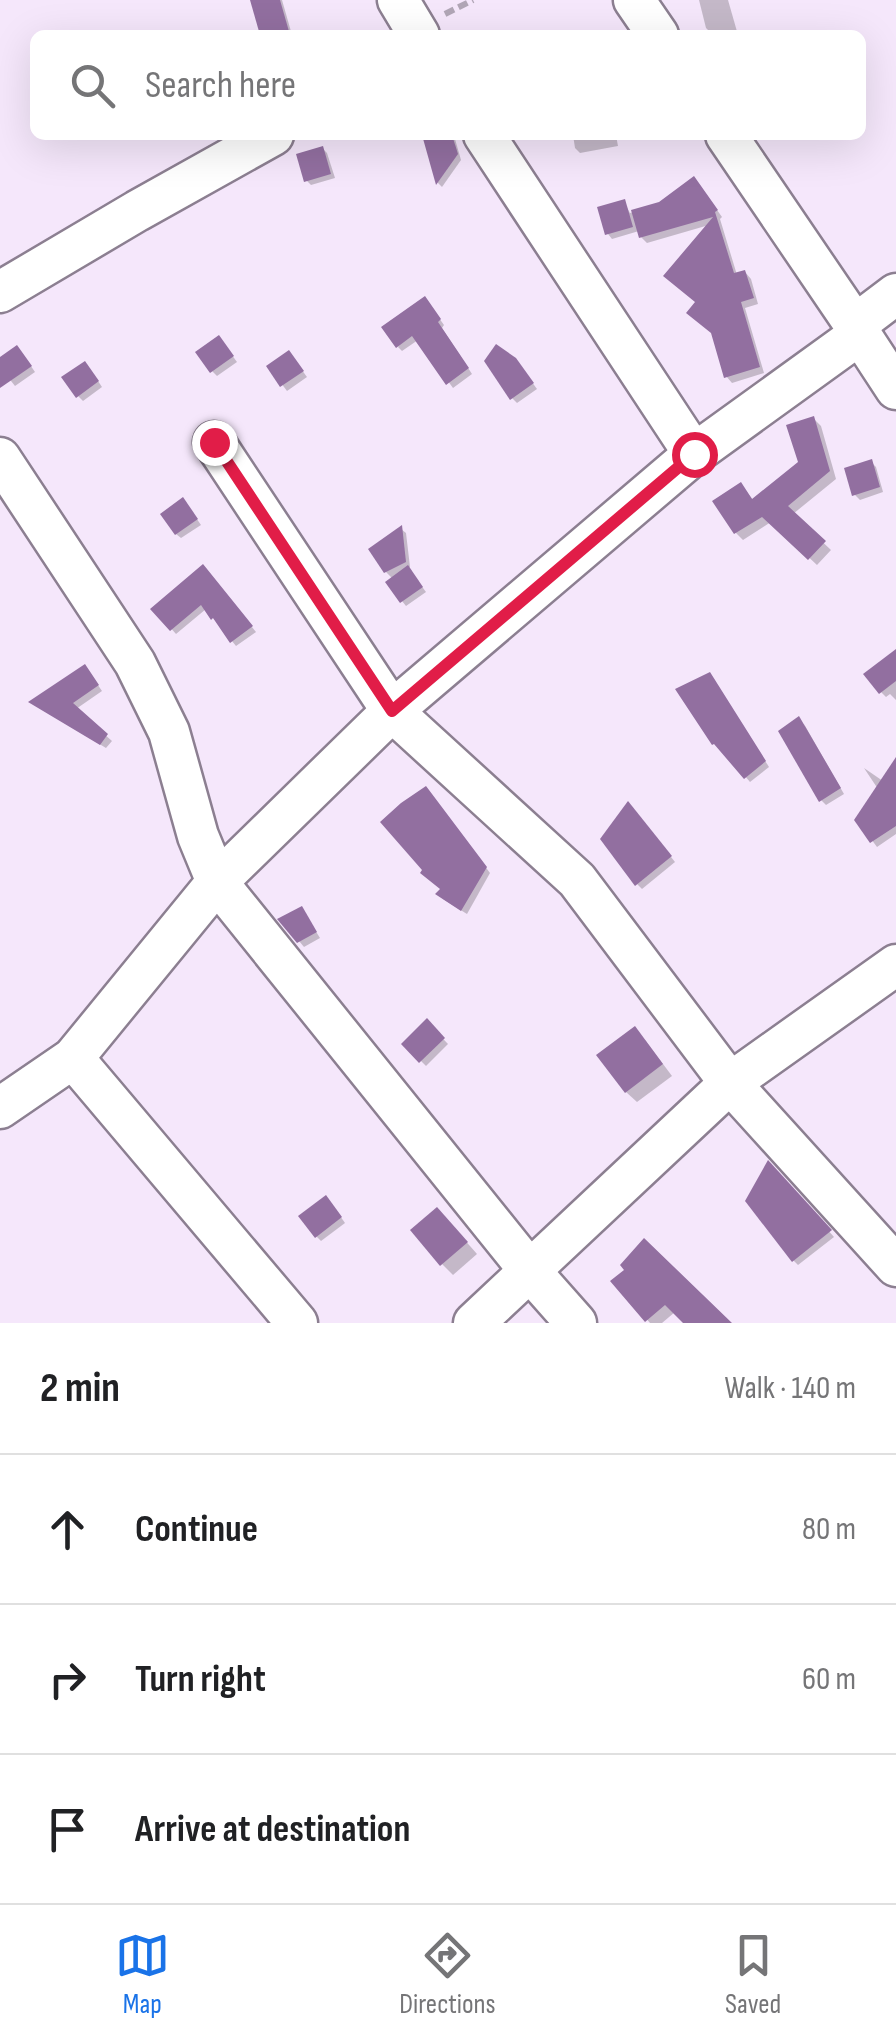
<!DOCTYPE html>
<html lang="en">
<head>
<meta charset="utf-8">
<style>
  body { margin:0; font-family:"Sofia Sans Condensed",sans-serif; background:#f6f6f6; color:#202124 }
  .stop { position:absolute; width:30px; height:30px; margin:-22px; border:8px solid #e11d48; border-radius:50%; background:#fff }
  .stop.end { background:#e11d48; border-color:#fff; box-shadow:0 2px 10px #0008 }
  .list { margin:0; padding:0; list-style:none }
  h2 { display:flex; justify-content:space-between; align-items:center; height:130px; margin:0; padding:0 40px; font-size:42px }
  h2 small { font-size:32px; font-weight:400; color:#757577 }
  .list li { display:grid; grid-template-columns:65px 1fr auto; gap:30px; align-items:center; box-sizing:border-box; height:150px; padding:0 40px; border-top:2px solid #e0e0e0 }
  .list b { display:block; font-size:38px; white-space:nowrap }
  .list em { font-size:32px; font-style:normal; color:#757577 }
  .icon { flex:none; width:55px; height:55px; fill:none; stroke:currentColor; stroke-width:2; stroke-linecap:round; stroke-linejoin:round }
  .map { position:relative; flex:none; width:896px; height:1323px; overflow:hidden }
  .search { position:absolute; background:#fff; box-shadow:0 10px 40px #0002; left:30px; right:30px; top:30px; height:110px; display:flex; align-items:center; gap:25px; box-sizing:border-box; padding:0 35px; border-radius:15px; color:#757577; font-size:38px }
  .sheet { height:580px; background:#fff }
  nav { display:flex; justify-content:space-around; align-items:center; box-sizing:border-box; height:140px; border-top:2px solid #e0e0e0; background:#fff; font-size:28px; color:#757577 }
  nav a { display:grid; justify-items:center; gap:5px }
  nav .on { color:#1a73e8 }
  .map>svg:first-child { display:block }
</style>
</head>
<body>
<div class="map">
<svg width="896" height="1323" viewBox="0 0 896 1323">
  <rect width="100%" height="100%" fill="#f5e7fb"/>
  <g fill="#0003">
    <path d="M252,0H282L292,35H263Z"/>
    <path d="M699,0H728L738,35H713L706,28Z"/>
    <path d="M445,135H451L455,139L461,160L442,187L438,183L426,141Z"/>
    <path d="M573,135H616L618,146L580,153L575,148Z"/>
    <path d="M322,148L327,153L335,178L311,185L306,180Z"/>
    <path d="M700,186L722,217L720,219L737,275L745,272L751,279L758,304L745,308L764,373L732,383L726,376L713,333L697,302L709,225L647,243L641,237L639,231L612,239L608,234L624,202L630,213L660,204Z"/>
    <path d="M429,304L444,325L442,328L472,374L453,388L418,340L402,351L398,347Z"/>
    <path d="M223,343L237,362L217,376L212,371Z"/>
    <path d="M22,353L35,372L15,386L0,367V360Z"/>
    <path d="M293,358L307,377L287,391L269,367Z"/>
    <path d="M520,366L537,389L517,403L512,398Z"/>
    <path d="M90,369L102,387L83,401L78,396Z"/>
    <path d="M814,419L821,426L836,479L793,514L831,550L817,565L771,522L743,540L736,533L741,485L754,501L801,462Z"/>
    <path d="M871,462L876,467L883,492L860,500L855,495Z"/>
    <path d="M188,506L201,525L181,538L176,534Z"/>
    <path d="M401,529L406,533L410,567L408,568L426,592L406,606L402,601L393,579L386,572Z"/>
    <path d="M208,573L256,632L236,646L206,609L176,634L154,609Z"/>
    <path d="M896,652V700L890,694L886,697L881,692Z"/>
    <path d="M89,672L102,691L76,709L112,741L106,748L36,706Z"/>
    <path d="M714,680L769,767L750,782L720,747Z"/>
    <path d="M804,724L844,794L826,805L821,800Z"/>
    <path d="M864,768L896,790V834L877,847L857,820L878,789Z"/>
    <path d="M431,794L490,873L467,914L443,899Z"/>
    <path d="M633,809L675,862L642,889L637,884Z"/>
    <path d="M302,909L320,938L304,947L299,941Z"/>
    <path d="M427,1022L448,1044L426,1066L404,1044Z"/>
    <path d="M645,1040L672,1076L637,1102L626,1092Z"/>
    <path d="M773,1168L834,1237L798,1265L793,1260Z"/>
    <path d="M331,1203L345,1223L321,1241L316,1236Z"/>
    <path d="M448,1221L477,1254L453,1275L442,1264Z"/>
    <path d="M614,1281L718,1323H686L675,1312L662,1323H650Z"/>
  </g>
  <g fill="#926fa0">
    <path d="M250,0H280L290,35H260Z"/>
    <path d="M422,135H452L458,154L436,185Z"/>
    <path d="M323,146L331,174L304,182L296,154Z"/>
    <path d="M694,176L718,210L715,212L734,273L745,270L754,298L741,302L760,367L724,378L711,333L686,313L695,302L663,276L713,217L639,238L631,210L659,202Z"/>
    <path d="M625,199L633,227L605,235L597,207Z"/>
    <path d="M425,296L441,319L438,322L469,368L446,385L412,336L396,348L381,327Z"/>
    <path d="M219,335L234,356L210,373L195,352Z"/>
    <path d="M496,344L516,358L534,383L510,400L484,361Z"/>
    <path d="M17,345L32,366L0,388V357Z"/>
    <path d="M289,350L304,371L280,387L266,366Z"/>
    <path d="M85,361L99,381L76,398L61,377Z"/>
    <path d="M814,416L830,471L788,506L826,541L808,560L762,517L734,534L712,501L741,482L752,499L798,462L786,425Z"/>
    <path d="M872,459L880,487L852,496L844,468Z"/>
    <path d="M183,497L198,519L175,535L160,514Z"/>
    <path d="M402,525L406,562L384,573L368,549Z"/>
    <path d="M203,564L253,626L230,643L213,618L211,620L201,605L170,631L150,609Z"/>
    <path d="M408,565L423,587L400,603L385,582Z"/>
    <path d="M896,649V681L879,694L863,674Z"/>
    <path d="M85,664L99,685L73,703L108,734L100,745L28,702Z"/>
    <path d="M710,672L766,761L744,779L714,744L712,745L675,689Z"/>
    <path d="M799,716L841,788L819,802L778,731Z"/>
    <path d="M896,757V826L870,843L854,820Z"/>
    <path d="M426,786L487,867L461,911L435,894L440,889L420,873L422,870L380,822L401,803Z"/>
    <path d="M628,801L672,856L635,886L600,839Z"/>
    <path d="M302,906L317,932L297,943L277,919Z"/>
    <path d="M427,1018L445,1038L419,1063L401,1044Z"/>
    <path d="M635,1026L663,1064L625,1093L596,1055Z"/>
    <path d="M768,1160L832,1230L792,1262L745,1201Z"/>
    <path d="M326,1195L342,1217L315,1238L298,1216Z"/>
    <path d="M437,1207L468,1242L440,1266L410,1230Z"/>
    <path d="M644,1238L732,1323H683L665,1305L645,1322L610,1281L624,1270L620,1265Z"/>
  </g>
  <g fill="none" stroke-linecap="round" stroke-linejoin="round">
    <defs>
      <g id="minor">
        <path d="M398,0L419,35"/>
        <path d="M634,0L658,35"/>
        <path d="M484,135L694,454"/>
        <path d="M726,135L855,325"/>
        <path d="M0,292L137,211L273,135"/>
        <path d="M860,334L896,389"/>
        <path d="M214,442L392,711L577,880L730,1083L896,1266"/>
        <path d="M0,458L135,663L169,732L198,836L217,882L530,1271L576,1323"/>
        <path d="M73,1058L297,1323"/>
        <path d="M0,1108L73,1058L217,882L392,711L694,454L860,334L855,325L896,294"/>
        <path d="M474,1323L730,1083L896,965"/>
      </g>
    </defs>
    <use href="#minor" stroke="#8c7f91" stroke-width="45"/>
    <path stroke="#b1a6b6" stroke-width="6" stroke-dasharray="10 5" stroke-linecap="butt" d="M445,14L473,0"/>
    <use href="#minor" stroke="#fff" stroke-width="40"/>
  </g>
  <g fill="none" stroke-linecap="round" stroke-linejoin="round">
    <path stroke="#e11d48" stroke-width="12" d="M214,442L392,711L694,454"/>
  </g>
</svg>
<div class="stop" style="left:694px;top:454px"></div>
<div class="stop end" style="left:214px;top:442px"></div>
<div class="search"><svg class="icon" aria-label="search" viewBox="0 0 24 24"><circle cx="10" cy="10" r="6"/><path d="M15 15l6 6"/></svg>Search here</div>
</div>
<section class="sheet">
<h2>2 min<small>Walk · 140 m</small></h2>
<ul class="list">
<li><svg class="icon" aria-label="ahead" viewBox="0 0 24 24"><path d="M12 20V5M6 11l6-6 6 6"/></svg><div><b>Continue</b></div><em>80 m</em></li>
<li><svg class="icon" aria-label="right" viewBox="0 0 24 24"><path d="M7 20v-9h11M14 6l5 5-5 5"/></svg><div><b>Turn right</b></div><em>60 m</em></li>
<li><svg class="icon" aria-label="arrive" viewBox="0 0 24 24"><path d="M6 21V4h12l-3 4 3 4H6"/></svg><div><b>Arrive at destination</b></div></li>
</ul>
</section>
<nav>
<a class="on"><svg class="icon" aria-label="map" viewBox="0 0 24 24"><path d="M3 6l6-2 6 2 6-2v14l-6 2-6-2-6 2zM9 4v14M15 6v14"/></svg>Map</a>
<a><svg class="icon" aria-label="directions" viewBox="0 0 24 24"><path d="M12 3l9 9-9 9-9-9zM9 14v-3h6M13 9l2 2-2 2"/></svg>Directions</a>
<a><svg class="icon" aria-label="saved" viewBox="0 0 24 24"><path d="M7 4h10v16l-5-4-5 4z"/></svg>Saved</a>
</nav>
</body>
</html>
